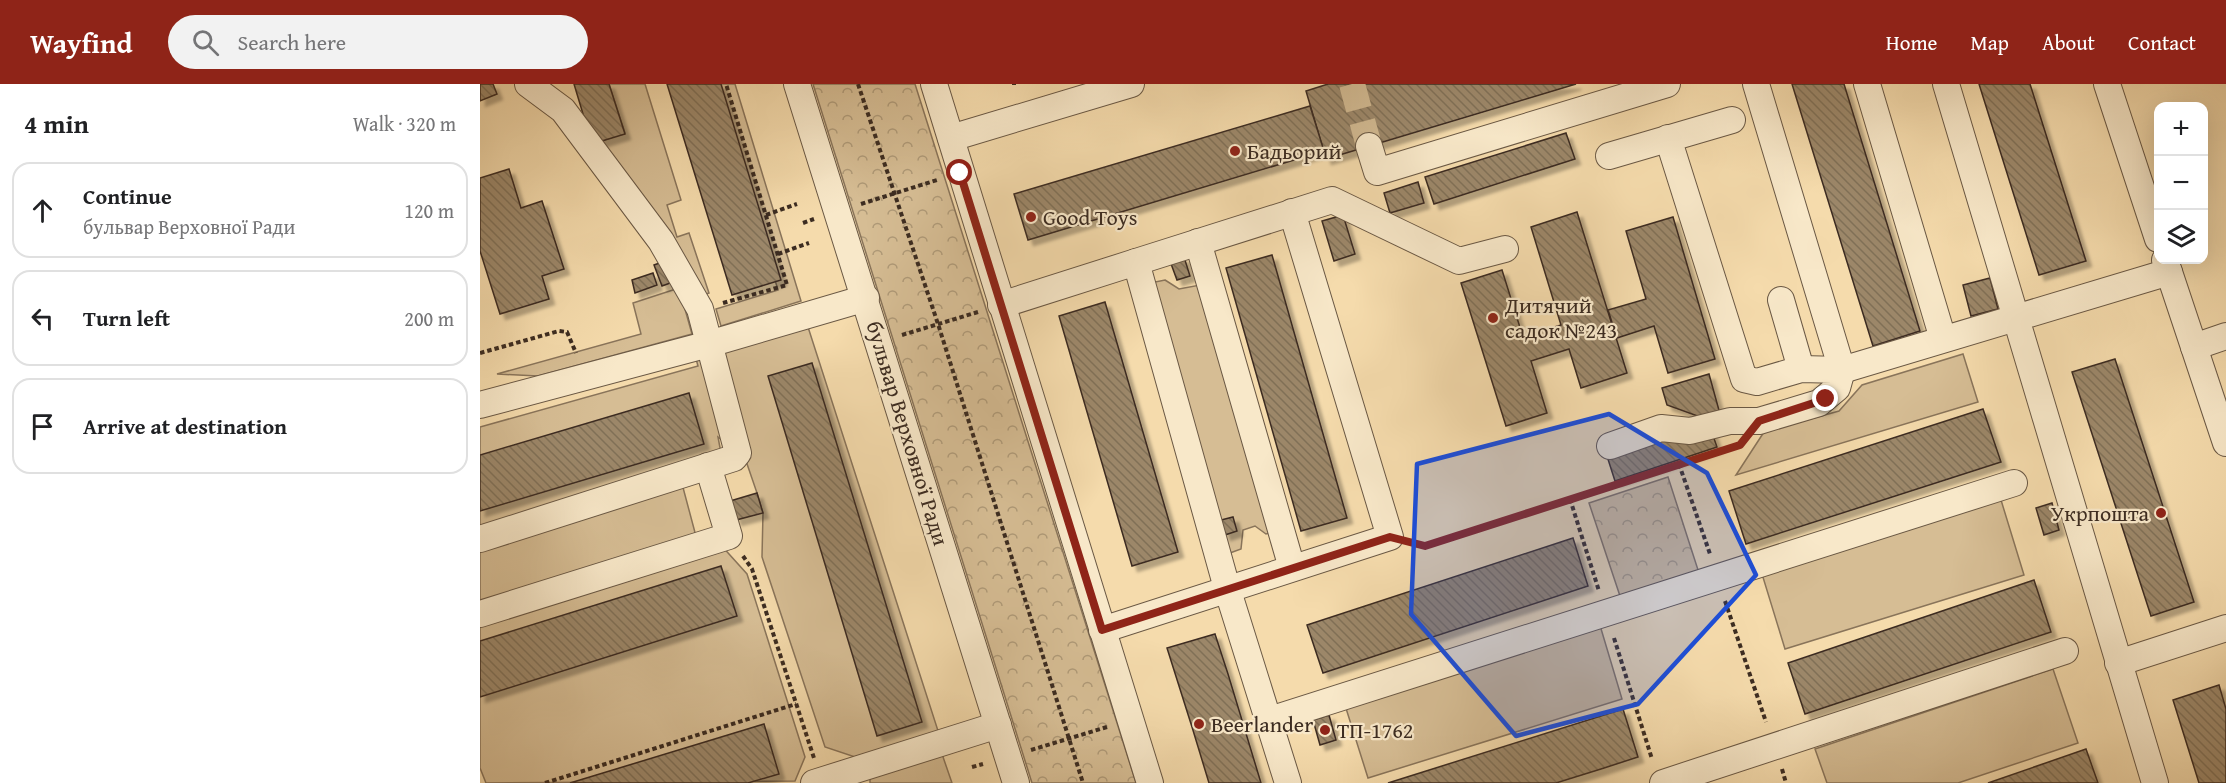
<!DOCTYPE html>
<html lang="en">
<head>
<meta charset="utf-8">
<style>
  body { margin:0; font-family:"Gentium Book Plus",serif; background:#f2f2f2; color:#202124 }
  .controls { position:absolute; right:18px; top:18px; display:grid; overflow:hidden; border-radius:12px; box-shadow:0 6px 24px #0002 }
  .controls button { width:54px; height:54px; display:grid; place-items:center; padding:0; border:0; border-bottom:2px solid #e0e0e0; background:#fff; color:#202124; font:30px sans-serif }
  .stop { position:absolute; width:18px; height:18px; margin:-14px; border:4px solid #8f2418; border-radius:50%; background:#fff }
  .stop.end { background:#8f2418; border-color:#fff; box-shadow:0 2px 6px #0008 }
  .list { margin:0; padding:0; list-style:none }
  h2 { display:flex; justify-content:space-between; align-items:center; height:78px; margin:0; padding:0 24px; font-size:26px }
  h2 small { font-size:20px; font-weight:400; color:#757577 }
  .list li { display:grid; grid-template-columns:39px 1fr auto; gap:18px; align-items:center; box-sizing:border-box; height:96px; margin:0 12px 12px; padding:0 12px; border:2px solid #e0e0e0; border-radius:18px }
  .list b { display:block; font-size:22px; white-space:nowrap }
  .list p { margin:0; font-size:20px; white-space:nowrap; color:#757577 }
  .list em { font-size:20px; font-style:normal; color:#757577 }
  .icon { flex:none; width:33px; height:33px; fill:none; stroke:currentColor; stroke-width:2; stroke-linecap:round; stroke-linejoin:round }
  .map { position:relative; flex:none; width:1746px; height:699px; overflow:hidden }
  header { display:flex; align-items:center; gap:36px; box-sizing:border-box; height:84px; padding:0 30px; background:#8f2418; color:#fff }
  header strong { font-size:28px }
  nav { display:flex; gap:33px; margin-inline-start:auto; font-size:21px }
  .search { width:420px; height:54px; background:#f2f2f2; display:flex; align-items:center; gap:15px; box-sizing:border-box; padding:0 21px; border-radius:33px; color:#757577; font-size:22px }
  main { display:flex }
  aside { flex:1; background:#fff }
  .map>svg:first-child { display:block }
</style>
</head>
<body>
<header>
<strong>Wayfind</strong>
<div class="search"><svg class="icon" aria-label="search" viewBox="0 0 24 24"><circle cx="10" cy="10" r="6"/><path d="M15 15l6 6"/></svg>Search here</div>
<nav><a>Home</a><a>Map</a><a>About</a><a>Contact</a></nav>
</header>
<main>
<aside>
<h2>4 min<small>Walk · 320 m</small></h2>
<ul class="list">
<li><svg class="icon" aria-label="ahead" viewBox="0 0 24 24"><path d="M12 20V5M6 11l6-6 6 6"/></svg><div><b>Continue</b><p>бульвар Верховної Ради</p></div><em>120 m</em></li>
<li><svg class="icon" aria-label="left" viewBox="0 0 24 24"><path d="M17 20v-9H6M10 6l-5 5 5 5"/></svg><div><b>Turn left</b></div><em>200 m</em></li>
<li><svg class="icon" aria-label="arrive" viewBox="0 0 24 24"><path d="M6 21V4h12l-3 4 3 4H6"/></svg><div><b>Arrive at destination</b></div></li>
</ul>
</aside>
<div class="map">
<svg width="1746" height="699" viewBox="0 0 1746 699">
  <defs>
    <pattern id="park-crowns" width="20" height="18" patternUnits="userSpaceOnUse" patternTransform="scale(1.5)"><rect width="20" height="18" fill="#d6bd94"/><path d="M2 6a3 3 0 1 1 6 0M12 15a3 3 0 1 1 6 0" fill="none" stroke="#af9a78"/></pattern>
    <pattern id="building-back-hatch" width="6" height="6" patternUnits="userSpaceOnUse" patternTransform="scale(1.5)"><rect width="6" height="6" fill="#9c8769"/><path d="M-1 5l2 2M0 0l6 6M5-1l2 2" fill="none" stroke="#806f56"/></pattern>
    <filter id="shadow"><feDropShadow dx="5.5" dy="5.5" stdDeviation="1.5" flood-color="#0004"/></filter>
  </defs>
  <rect width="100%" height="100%" fill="#f5dbac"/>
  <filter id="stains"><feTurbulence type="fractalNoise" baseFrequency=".00333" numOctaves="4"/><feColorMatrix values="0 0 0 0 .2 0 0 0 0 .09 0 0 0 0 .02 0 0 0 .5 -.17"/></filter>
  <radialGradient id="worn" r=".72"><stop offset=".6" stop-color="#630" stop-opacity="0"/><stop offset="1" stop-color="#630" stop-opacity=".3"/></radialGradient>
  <g fill="#d6bd94" stroke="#89745a" stroke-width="1.5">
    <path d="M129,0H165L201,116L187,121L197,153L209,149L229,209L226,210L112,60L145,49Z"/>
    <path d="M236,0H255L321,217L241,242L236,225L298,206Z"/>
    <path d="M685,196L699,205L720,201L794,448L786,450L775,442L763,446L761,465L750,469L670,199Z"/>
    <path d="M199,204L212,250L58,292L17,290L161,250L153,219Z"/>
    <path d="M328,243L460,653L384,676L345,663L282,473L283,429L277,409L265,374L238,353L241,369L0,446V343L218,282L215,271Z"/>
    <path d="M1483,270L1498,318L1256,391L1284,348L1359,327L1382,301Z"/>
    <path d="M201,396L217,456L0,523V460Z"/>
    <path d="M1521,416L1544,491L1305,565L1282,490Z"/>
    <path d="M240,460L267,490L325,673L315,697L6,699L0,684V537Z"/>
    <path d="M1119,538L1142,615L888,694L864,618Z"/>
    <path d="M1573,585L1598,659L1478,699H1347L1335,665Z"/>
    <path d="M462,670L472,699H390V692Z"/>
  </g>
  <g fill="url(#park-crowns)" stroke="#89745a" stroke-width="1.5">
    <path d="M333,0H435L656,699H552Z"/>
    <path d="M1188,393L1219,489L1141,515L1109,419Z"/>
  </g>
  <g fill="url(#building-back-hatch)" stroke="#3c2c21" stroke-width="1.5" filter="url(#shadow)">
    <path d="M0,0H13L17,10L0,17Z"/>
    <path d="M94,0H129L145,50L112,60Z"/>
    <path d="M187,0H241L301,196L252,211Z"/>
    <path d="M848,0H1096L846,75L826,7Z"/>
    <path d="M1312,0H1364L1440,247L1393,262Z"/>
    <path d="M1499,0H1550L1606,177L1559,191Z"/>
    <path d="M830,22L844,67L548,156L534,110Z"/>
    <path d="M1086,49L1095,75L954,120L945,93Z"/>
    <path d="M29,85L41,124L62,117L84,185L62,192L69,215L20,230L0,167V94Z"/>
    <path d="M938,98L944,119L910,129L904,109Z"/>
    <path d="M1097,128L1147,289L1101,304L1089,265L1051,277L1067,329L1026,342L981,199L1022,186L1043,253L1081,241L1051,143Z"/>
    <path d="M863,131L875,170L854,177L842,137Z"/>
    <path d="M1193,133L1235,275L1188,289L1174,242L1137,254L1128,226L1166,215L1146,147Z"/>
    <path d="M792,171L867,434L821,447L746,184Z"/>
    <path d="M704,173L710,192L697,196L690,177Z"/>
    <path d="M185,177L193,198L182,202L174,181Z"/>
    <path d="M173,189L177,201L155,209L152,196Z"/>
    <path d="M1510,194L1518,225L1491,232L1483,201Z"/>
    <path d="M625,218L698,468L652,482L579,232Z"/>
    <path d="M1635,275L1714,518L1671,532L1592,288Z"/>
    <path d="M332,279L442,638L397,652L288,292Z"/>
    <path d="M1229,290L1240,330L1223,334L1187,321L1182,304Z"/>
    <path d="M209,309L224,360L0,427V371Z"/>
    <path d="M1503,325L1521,378L1266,460L1249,407Z"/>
    <path d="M1231,346L1237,363L1135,397L1126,369L1188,349Z"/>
    <path d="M277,409L283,429L256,436L250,417Z"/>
    <path d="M1572,419L1579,446L1564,451L1556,424Z"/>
    <path d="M753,433L757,447L745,451L741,436Z"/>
    <path d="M1093,454L1108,502L843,589L827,541Z"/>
    <path d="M241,482L257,532L0,613V557Z"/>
    <path d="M1554,496L1571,548L1325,630L1308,579Z"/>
    <path d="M735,550L748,590L781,699H729L712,643L687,564Z"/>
    <path d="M1739,601L1746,625V699H1719L1693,616Z"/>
    <path d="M1143,625L1158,673L1121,685L1076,699H908Z"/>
    <path d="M849,631L856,656L840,661L833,636Z"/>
    <path d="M284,640L299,690L268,699H90Z"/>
    <path d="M1606,665L1618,699H1508Z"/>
  </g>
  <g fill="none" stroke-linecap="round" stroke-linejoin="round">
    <path stroke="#d0b890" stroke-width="26" stroke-dasharray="26 13" stroke-linecap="butt" d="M872,0L889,62"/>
    <defs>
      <g id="minor">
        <path d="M317,0L536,699"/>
        <path d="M454,0L670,699"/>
        <path d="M1276,0L1362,286L1689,188"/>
        <path d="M1387,0L1463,255"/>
        <path d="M1466,0L1675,699"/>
        <path d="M1627,0L1678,155"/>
        <path d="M471,54L651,0"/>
        <path d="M889,62L897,88L1187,0"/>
        <path d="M1129,72L1252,36"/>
        <path d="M718,158L812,484"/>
        <path d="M1685,176L1746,359"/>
        <path d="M656,178L852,116L979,177L1025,165"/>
        <path d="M1301,216L1321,285"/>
        <path d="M521,221L656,178L747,504L808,699"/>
        <path d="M1714,263L1746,252"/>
        <path d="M0,321L229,260L386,214"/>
        <path d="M1130,362L1181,344L1210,347L1250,337H1279L1339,319L1357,304L1362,286L1321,285L1277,298L1264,295L1188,54"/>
        <path d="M0,455L254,374L258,369L220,225L181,157L83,26L48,0"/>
        <path d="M0,530L249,452L228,382"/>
        <path d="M622,546L910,453L812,128"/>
        <path d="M1638,579L1746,544"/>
        <path d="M790,636L1534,399"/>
        <path d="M334,699L518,641"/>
        <path d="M1183,699L1585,567"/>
      </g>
    </defs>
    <use href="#minor" stroke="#6a5844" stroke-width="28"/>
    <g stroke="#3c2c21" stroke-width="4" stroke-dasharray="4.5 3" stroke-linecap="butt">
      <path d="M378,0L458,240L603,699"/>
      <path d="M534,0V1"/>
      <path d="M381,120L457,96"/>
      <path d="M286,131L317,120"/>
      <path d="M323,139L334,135"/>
      <path d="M298,170L329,159"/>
      <path d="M243,219L307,201L246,0"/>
      <path d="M422,251L498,228"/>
      <path d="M0,269L79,247L87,248L96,269"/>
      <path d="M1199,380L1230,470"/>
      <path d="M1090,415L1119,507"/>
      <path d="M934,459L945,462L1218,374"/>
      <path d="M263,472L272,485L334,674"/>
      <path d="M1245,517L1286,638"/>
      <path d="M1134,554L1172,675"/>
      <path d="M551,666L627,643"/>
      <path d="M492,683L503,680"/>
      <path d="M1302,685L1306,699"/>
      <path d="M65,699L316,620"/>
    </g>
    <use href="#minor" stroke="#f8e8c9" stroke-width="26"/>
  </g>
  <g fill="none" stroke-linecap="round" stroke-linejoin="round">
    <path stroke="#8f2418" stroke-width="8" d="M480,89L622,546L910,453L945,462L1260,361L1279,337L1346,315"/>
  </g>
  <path fill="#1d4ed8" fill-opacity="0.2" stroke="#1d4ed8" stroke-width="4.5" stroke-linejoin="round" d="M1129,330L1227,389L1276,491L1158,620L1036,652L931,530L937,380Z"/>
  <g fill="#8f2418" stroke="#f8e8c9" stroke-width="2">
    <circle cx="755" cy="67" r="6"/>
    <circle cx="551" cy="133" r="6"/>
    <circle cx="1013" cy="234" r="6"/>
    <circle cx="1681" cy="429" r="6"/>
    <circle cx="719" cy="640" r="6"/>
    <circle cx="845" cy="646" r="6"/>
  </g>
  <g text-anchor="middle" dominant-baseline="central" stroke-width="4.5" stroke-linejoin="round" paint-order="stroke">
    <g font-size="22" fill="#3c2c21" stroke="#f8e8c9" text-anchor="start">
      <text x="767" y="67">Бадьорий</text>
      <text x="563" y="133">Good Toys</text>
      <text x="1025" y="221">Дитячий<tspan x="1025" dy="25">садок №243</tspan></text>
      <text x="1669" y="429" text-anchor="end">Укрпошта</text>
      <text x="731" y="640">Beerlander</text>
      <text x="857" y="646">ТП-1762</text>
    </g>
    <g font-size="22" fill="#3c2c21" stroke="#f8e8c9">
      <text transform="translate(428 349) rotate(73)">бульвар Верховної Ради</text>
    </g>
  </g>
  <rect width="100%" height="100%" filter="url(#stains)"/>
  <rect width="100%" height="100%" fill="url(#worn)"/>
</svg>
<div class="controls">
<button>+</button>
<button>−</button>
<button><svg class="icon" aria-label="layers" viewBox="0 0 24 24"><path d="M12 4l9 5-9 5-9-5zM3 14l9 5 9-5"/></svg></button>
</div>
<div class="stop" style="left:480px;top:89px"></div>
<div class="stop end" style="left:1346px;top:315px"></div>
</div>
</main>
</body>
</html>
